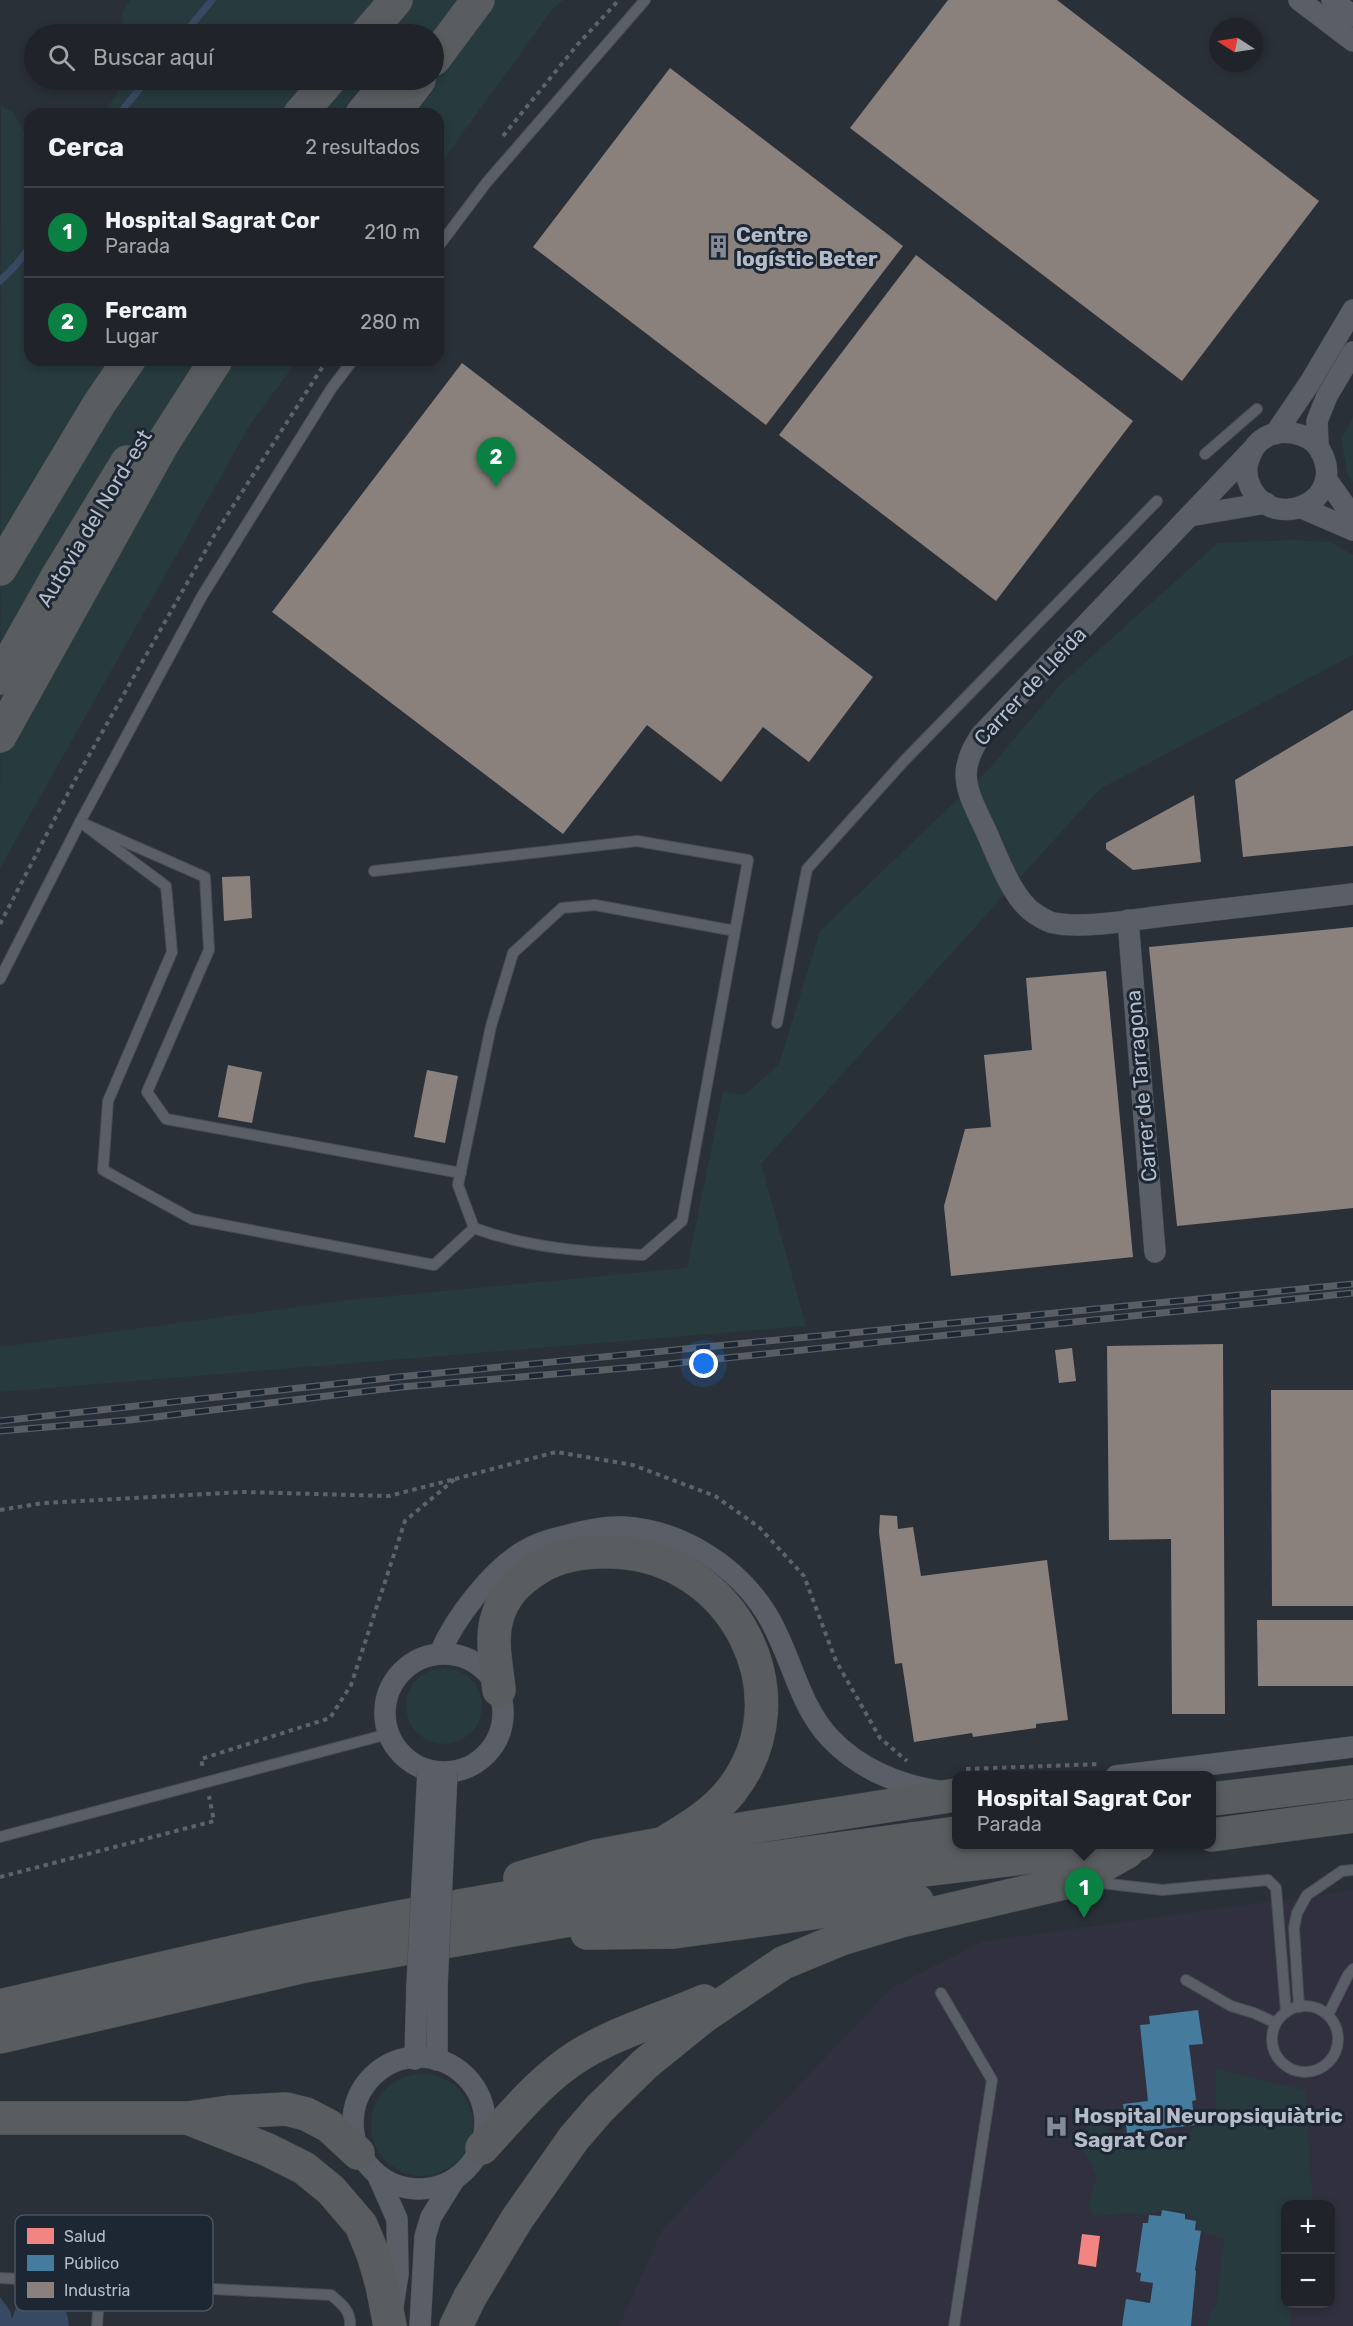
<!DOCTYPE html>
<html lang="es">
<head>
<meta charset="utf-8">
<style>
  body { margin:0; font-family:Rubik,sans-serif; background:#282c32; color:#f1f3f6 }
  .controls { position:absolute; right:18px; bottom:18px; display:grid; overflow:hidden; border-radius:12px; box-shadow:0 3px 9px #0003 }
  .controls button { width:54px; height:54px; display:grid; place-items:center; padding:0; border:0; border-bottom:2px solid #3d4147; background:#20242a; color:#f1f3f6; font:30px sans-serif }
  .compass { position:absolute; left:1209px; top:18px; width:54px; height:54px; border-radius:50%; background:#20242a; box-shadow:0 3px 9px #0003; rotate:282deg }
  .you { position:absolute; left:704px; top:1364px; width:21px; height:21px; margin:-15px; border:4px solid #fff; border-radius:50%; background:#1a73e8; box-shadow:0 0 0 9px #1a73e833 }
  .badge { display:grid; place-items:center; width:39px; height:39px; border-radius:50%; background:#0b8043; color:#fff; font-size:20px; font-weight:700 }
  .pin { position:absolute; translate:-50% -50px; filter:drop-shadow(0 2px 3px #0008) }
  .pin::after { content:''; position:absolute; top:32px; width:21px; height:18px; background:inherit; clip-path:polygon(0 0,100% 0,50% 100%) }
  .popup { position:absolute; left:952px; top:1771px; width:264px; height:78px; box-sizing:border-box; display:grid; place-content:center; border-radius:12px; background:#20242a; filter:drop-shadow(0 2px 4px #0005); font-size:20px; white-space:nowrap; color:#a2a4a8 }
  .popup b { font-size:22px; color:#f1f3f6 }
  .popup::after { content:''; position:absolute; left:50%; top:100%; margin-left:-12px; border:12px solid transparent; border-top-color:#20242a }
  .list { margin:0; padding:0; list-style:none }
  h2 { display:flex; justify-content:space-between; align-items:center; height:78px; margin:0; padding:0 24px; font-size:26px }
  h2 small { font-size:20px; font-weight:400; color:#a2a4a8 }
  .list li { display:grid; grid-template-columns:39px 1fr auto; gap:18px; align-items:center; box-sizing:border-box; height:90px; padding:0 24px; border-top:2px solid #3d4147 }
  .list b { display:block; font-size:22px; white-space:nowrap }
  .list p { margin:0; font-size:20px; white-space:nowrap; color:#a2a4a8 }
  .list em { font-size:20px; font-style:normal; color:#a2a4a8 }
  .icon { flex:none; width:33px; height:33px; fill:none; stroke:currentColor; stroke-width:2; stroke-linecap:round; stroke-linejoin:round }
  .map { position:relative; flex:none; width:1353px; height:2326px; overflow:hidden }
  .search { position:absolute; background:#20242a; box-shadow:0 3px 9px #0003; left:24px; top:24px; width:420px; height:66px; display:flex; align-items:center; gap:15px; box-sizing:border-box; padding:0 21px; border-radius:33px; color:#a2a4a8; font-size:22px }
  .panel { position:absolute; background:#20242a; box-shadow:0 3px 9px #0003; left:24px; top:108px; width:420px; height:258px; border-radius:18px }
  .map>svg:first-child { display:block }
</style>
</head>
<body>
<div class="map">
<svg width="1353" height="2326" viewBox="0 0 1353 2326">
  <rect width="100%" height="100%" fill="#2a3038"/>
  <path fill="#31303e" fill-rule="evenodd" d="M1353,1890V2326H619L662,2230L891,1988L981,1942ZM1286,2204H1330V2304H1286Z"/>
  <g fill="#273a3e">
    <path d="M130,0H563L552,10L438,167V114H103L115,97L122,80H434V34H123V11Z"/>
    <path d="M1,106L13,112L30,143V360H298L251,423L0,868Z"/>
    <path d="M1353,418V482L1348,476L1341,439Z"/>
    <path d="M1293,540L1330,542L1353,555V655L1100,789L761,1164L806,1326L0,1392V1347L349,1300L687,1268L723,1092L745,1095L779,1064L820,931L987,771L1060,685L1218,543Z"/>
    <circle cx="444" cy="1706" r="38"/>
    <path d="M1215,2068L1305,2090L1313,2204H1286V2304H1292L1289,2326H1207L1209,2314L1216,2306L1224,2239L1200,2231L1191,2215L1173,2210L1140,2215L1132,2213L1095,2216L1088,2204L1097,2177L1086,2154L1069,2139L1089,2127L1108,2124L1111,2145L1187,2136L1190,2131L1216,2115Z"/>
    <circle cx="422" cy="2125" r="51"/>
  </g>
  <path fill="#384963" d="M36,2294C56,2294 68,2306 69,2326H0V2297L10,2311L12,2319C16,2305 22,2298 36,2294Z"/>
  <path fill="#f28482" d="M1082,2234L1100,2236L1096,2267L1078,2264Z"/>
  <g fill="#457b9d">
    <path d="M1198,2010L1203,2044L1189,2045L1196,2100L1192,2101L1195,2125L1127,2133L1123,2104L1148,2101L1140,2025L1150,2024L1149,2016Z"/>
    <path d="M1162,2210L1185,2214V2219L1196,2221L1195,2230L1201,2231L1195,2270L1196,2271L1191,2326H1122L1126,2299L1150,2303L1153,2283L1140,2281L1141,2273L1136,2272L1143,2223H1148L1149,2215L1161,2216Z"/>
  </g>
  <g fill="#8a817c">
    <path d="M948,0H1057L1319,201L1182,381L850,128Z"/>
    <path d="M670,68L903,246L766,425L533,247Z"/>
    <path d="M916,255L1133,421L996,601L779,435Z"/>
    <path d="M462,363L873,677L809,762L763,727L721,782L647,725L563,834L272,612Z"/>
    <path d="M1353,710V846L1243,857L1235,780Z"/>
    <path d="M1194,795L1201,862L1133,870L1106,849V843Z"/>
    <path d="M250,876L252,918L224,921L222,877Z"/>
    <path d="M1353,927V1208L1177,1226L1149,947Z"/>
    <path d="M1106,971L1133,1257L951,1276L944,1206L965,1129L991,1127L984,1055L1032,1050L1026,978Z"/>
    <path d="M228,1065L262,1072L252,1123L218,1117Z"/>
    <path d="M427,1070L458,1076L445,1143L414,1137Z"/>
    <path d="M1223,1344L1225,1714H1172L1171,1539L1109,1540L1107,1346Z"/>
    <path d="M1072,1348L1076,1381L1059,1383L1055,1350Z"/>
    <path d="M1271,1390H1353V1606H1272Z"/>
    <path d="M880,1515L897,1516L898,1529L913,1527L921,1576L1047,1560L1068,1720L1036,1724V1728L973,1737L972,1733L914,1742L902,1663L895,1664L879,1532Z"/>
    <path d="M1257,1620H1353V1686H1258Z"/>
  </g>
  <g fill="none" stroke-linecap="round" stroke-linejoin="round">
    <g stroke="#384963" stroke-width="7">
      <path d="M184,34L212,0"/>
      <path d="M119,114L147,80"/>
      <path d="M0,281L16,265L30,247"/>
    </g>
    <defs>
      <g id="lane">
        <path d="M438,247L487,182L645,0"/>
        <path d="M1205,454L1257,409"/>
        <path d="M374,871L637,841L748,860L682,1221L643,1255C586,1252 528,1248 474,1228L458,1185L491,1026L513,953L562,908L595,905L735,931"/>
        <path d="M0,979L80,822L202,596L331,389L353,360"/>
        <path d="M777,1023L807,869L904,761L1157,501"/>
        <path d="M461,1173L166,1119L147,1092L209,950L205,877L80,822L166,886L172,952L108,1101L103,1170L192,1219L434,1265L474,1228"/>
        <path d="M0,1837L388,1734"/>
        <path d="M1092,1882L1162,1890L1268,1880L1276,1888L1286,2012"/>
        <path d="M1186,1980L1231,2006L1254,2013L1276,2023"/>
        <path d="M941,1993L992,2080L954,2326"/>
        <circle cx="1305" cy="2039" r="33"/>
        <path d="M1299,2007L1294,1928L1297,1913L1307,1895L1342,1871L1353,1870"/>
        <path d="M1328,2015L1348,1975L1353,1969"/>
        <path d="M0,2278L331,2295C342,2304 351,2311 350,2326"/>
        <path d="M97,2326L100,2284"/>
      </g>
      <g id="street">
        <path d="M1299,0L1353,41"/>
        <path d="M1332,0L1353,16"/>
        <path d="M1275,434L1309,384L1353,310"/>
        <path d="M1318,445L1317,421L1327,396L1353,352"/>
        <path d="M1253,449C1251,454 1248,460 1247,466C1246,473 1248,482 1251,488C1274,533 1349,501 1320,450C1310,432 1279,427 1263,439C1259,441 1256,445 1253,449C1163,544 1072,639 982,734C954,773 968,792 986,831C997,855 1013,902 1037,915C1042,918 1048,922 1054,923C1084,929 1132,920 1163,916C1226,909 1290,901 1353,894"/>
        <path d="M1327,480L1353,517"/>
        <path d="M1302,508L1353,530"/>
        <path d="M1189,516L1266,503"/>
        <path d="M1128,920L1155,1252"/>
        <path d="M440,1653C454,1619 493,1568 526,1550C537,1543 552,1539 565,1536C583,1531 604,1526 623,1527C680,1530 736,1565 766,1613C791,1652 797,1703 830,1738C858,1768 898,1785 938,1791"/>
        <circle cx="444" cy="1713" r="59"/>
        <path d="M1116,1776L1353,1747"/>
        <path d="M437,1986V2060"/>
        <circle cx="419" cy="2123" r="66"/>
        <path d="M415,2059L417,1985"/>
        <path d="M378,2176L397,2219L398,2274L393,2306"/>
        <path d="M420,2326L425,2237L431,2217L454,2180"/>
      </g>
      <g id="highway">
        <path d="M367,34L396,0"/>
        <path d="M434,59L478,0"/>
        <path d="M300,114L329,80"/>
        <path d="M362,114L390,80"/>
        <path d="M393,114L419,80"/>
        <path d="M0,569L99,404L129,360"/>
        <path d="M0,678L57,577L127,462"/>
        <path d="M0,736L163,443L216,360"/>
        <path d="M499,1690C497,1669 491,1643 496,1622C502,1596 518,1580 540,1567C562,1554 589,1551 615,1552C733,1557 806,1695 731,1791C713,1814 687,1829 662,1844"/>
        <path d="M1212,1799L1353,1782"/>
        <path d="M1212,1835L1353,1816"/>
        <path d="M520,1878L596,1856L747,1828L956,1795"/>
        <path d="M587,1933L674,1932L900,1901H917"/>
        <path d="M0,2006C135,1975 269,1942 405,1916C588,1881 772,1858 956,1833"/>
        <path d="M0,2037L305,1966L708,1896L1138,1844"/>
        <path d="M0,2118H188L229,2112L286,2109L306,2114L329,2126L358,2153"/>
        <path d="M190,2119L266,2149L304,2168L331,2190L361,2225L373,2254L382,2285L390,2326"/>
        <path d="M482,2148C512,2116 540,2080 578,2056C616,2032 663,2019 704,2001"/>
        <path d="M456,2326L470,2297L517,2219L574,2138L600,2108L645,2064L703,2017L783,1963L841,1939L901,1921L1077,1880L1127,1852"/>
      </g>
    </defs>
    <use href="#lane" stroke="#484c53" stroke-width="12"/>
    <use href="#street" stroke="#484c53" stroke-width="22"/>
    <use href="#highway" stroke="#474c53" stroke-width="34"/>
    <g stroke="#5d636a" stroke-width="4" stroke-dasharray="4.5 4.5" stroke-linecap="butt">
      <path d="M503,136L578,44L619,0"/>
      <path d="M0,924L75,780L215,534L327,360"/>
      <path d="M455,1479L556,1452L633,1465L715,1496L759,1527L804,1576L836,1661L880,1738L907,1761"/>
      <path d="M0,1510L43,1503L243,1492L389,1496L455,1479L405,1521L351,1685L330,1718L201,1759L203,1768"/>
      <path d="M966,1769L1100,1764"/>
      <path d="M0,1877L214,1821L209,1796"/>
    </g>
    <use href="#lane" stroke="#5a5e66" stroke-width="10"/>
    <use href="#street" stroke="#5a5e66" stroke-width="21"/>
    <use href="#highway" stroke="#5a5d60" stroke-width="33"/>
    <defs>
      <g id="rail">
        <path d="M0,1421L398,1377L1353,1284"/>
        <path d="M0,1431L130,1420L401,1387L649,1366L1353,1293"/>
      </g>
    </defs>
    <use href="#rail" stroke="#595d64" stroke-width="7"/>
    <use href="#rail" stroke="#1d2633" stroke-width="4.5" stroke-dasharray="14" stroke-linecap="butt"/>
    <defs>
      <g id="street-bridge">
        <path d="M417,1985L428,1770"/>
        <path d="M437,1986L447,1772"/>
      </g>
    </defs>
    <use href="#street-bridge" stroke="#484c53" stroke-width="22" stroke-linecap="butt"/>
    <use href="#street-bridge" stroke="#5a5e66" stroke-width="21"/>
  </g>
  <defs>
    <symbol id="building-bare" viewBox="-9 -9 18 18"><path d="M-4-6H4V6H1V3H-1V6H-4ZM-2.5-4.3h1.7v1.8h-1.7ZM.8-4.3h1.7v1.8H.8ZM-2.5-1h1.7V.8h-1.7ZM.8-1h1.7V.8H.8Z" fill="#848b96" stroke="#1d2633" stroke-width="2.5" paint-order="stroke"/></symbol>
    <symbol id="hospital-bare" viewBox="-9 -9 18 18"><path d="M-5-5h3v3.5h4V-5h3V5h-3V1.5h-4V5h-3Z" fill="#848b96" stroke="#1d2633" stroke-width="2.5" paint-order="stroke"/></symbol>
  </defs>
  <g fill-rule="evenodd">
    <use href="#building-bare" x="702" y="230" width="33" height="33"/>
    <use href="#hospital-bare" x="1040" y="2110" width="33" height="33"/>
  </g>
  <g text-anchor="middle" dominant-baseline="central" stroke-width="6" stroke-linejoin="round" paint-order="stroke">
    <g font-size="21" font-weight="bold" fill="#b4bcc9" stroke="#1d2633" text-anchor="start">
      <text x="736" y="234">Centre<tspan x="736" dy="24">logístic Beter</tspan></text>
      <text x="1074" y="2115">Hospital Neuropsiquiàtric<tspan x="1074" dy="24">Sagrat Cor</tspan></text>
    </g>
    <g font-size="21" fill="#b4bcc9" stroke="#1d2633">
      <text transform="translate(94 518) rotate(-59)">Autovia del Nord-est</text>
      <text transform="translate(1030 686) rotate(-47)">Carrer de Lleida</text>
      <text transform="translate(1141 1086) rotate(-95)">Carrer de Tarragona</text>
    </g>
  </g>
  <rect x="15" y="2215" width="198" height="96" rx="9" fill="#1d2633" stroke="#4a5360" stroke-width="1.5"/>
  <rect x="27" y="2228" width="27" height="16" fill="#f28482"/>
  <rect x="27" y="2255" width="27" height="16" fill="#457b9d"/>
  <rect x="27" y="2282" width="27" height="16" fill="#8a817c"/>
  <g font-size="16" fill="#b4bcc9">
    <text x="64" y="2242">Salud</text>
    <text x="64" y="2269">Público</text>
    <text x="64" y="2296">Industria</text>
  </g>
</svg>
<div class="controls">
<button>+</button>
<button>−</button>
</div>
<svg class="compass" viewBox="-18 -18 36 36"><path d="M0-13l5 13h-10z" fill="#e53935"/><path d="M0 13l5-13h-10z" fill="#a2a4a8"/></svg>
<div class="you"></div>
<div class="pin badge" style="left:1084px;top:1918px">1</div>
<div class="popup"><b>Hospital Sagrat Cor</b>Parada</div>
<div class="pin badge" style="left:496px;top:487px">2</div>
<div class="search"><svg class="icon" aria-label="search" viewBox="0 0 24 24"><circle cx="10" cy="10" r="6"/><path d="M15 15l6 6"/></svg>Buscar aquí</div>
<section class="panel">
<h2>Cerca<small>2 resultados</small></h2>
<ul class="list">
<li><span class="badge">1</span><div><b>Hospital Sagrat Cor</b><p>Parada</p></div><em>210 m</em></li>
<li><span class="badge">2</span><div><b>Fercam</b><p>Lugar</p></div><em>280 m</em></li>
</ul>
</section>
</div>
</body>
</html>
